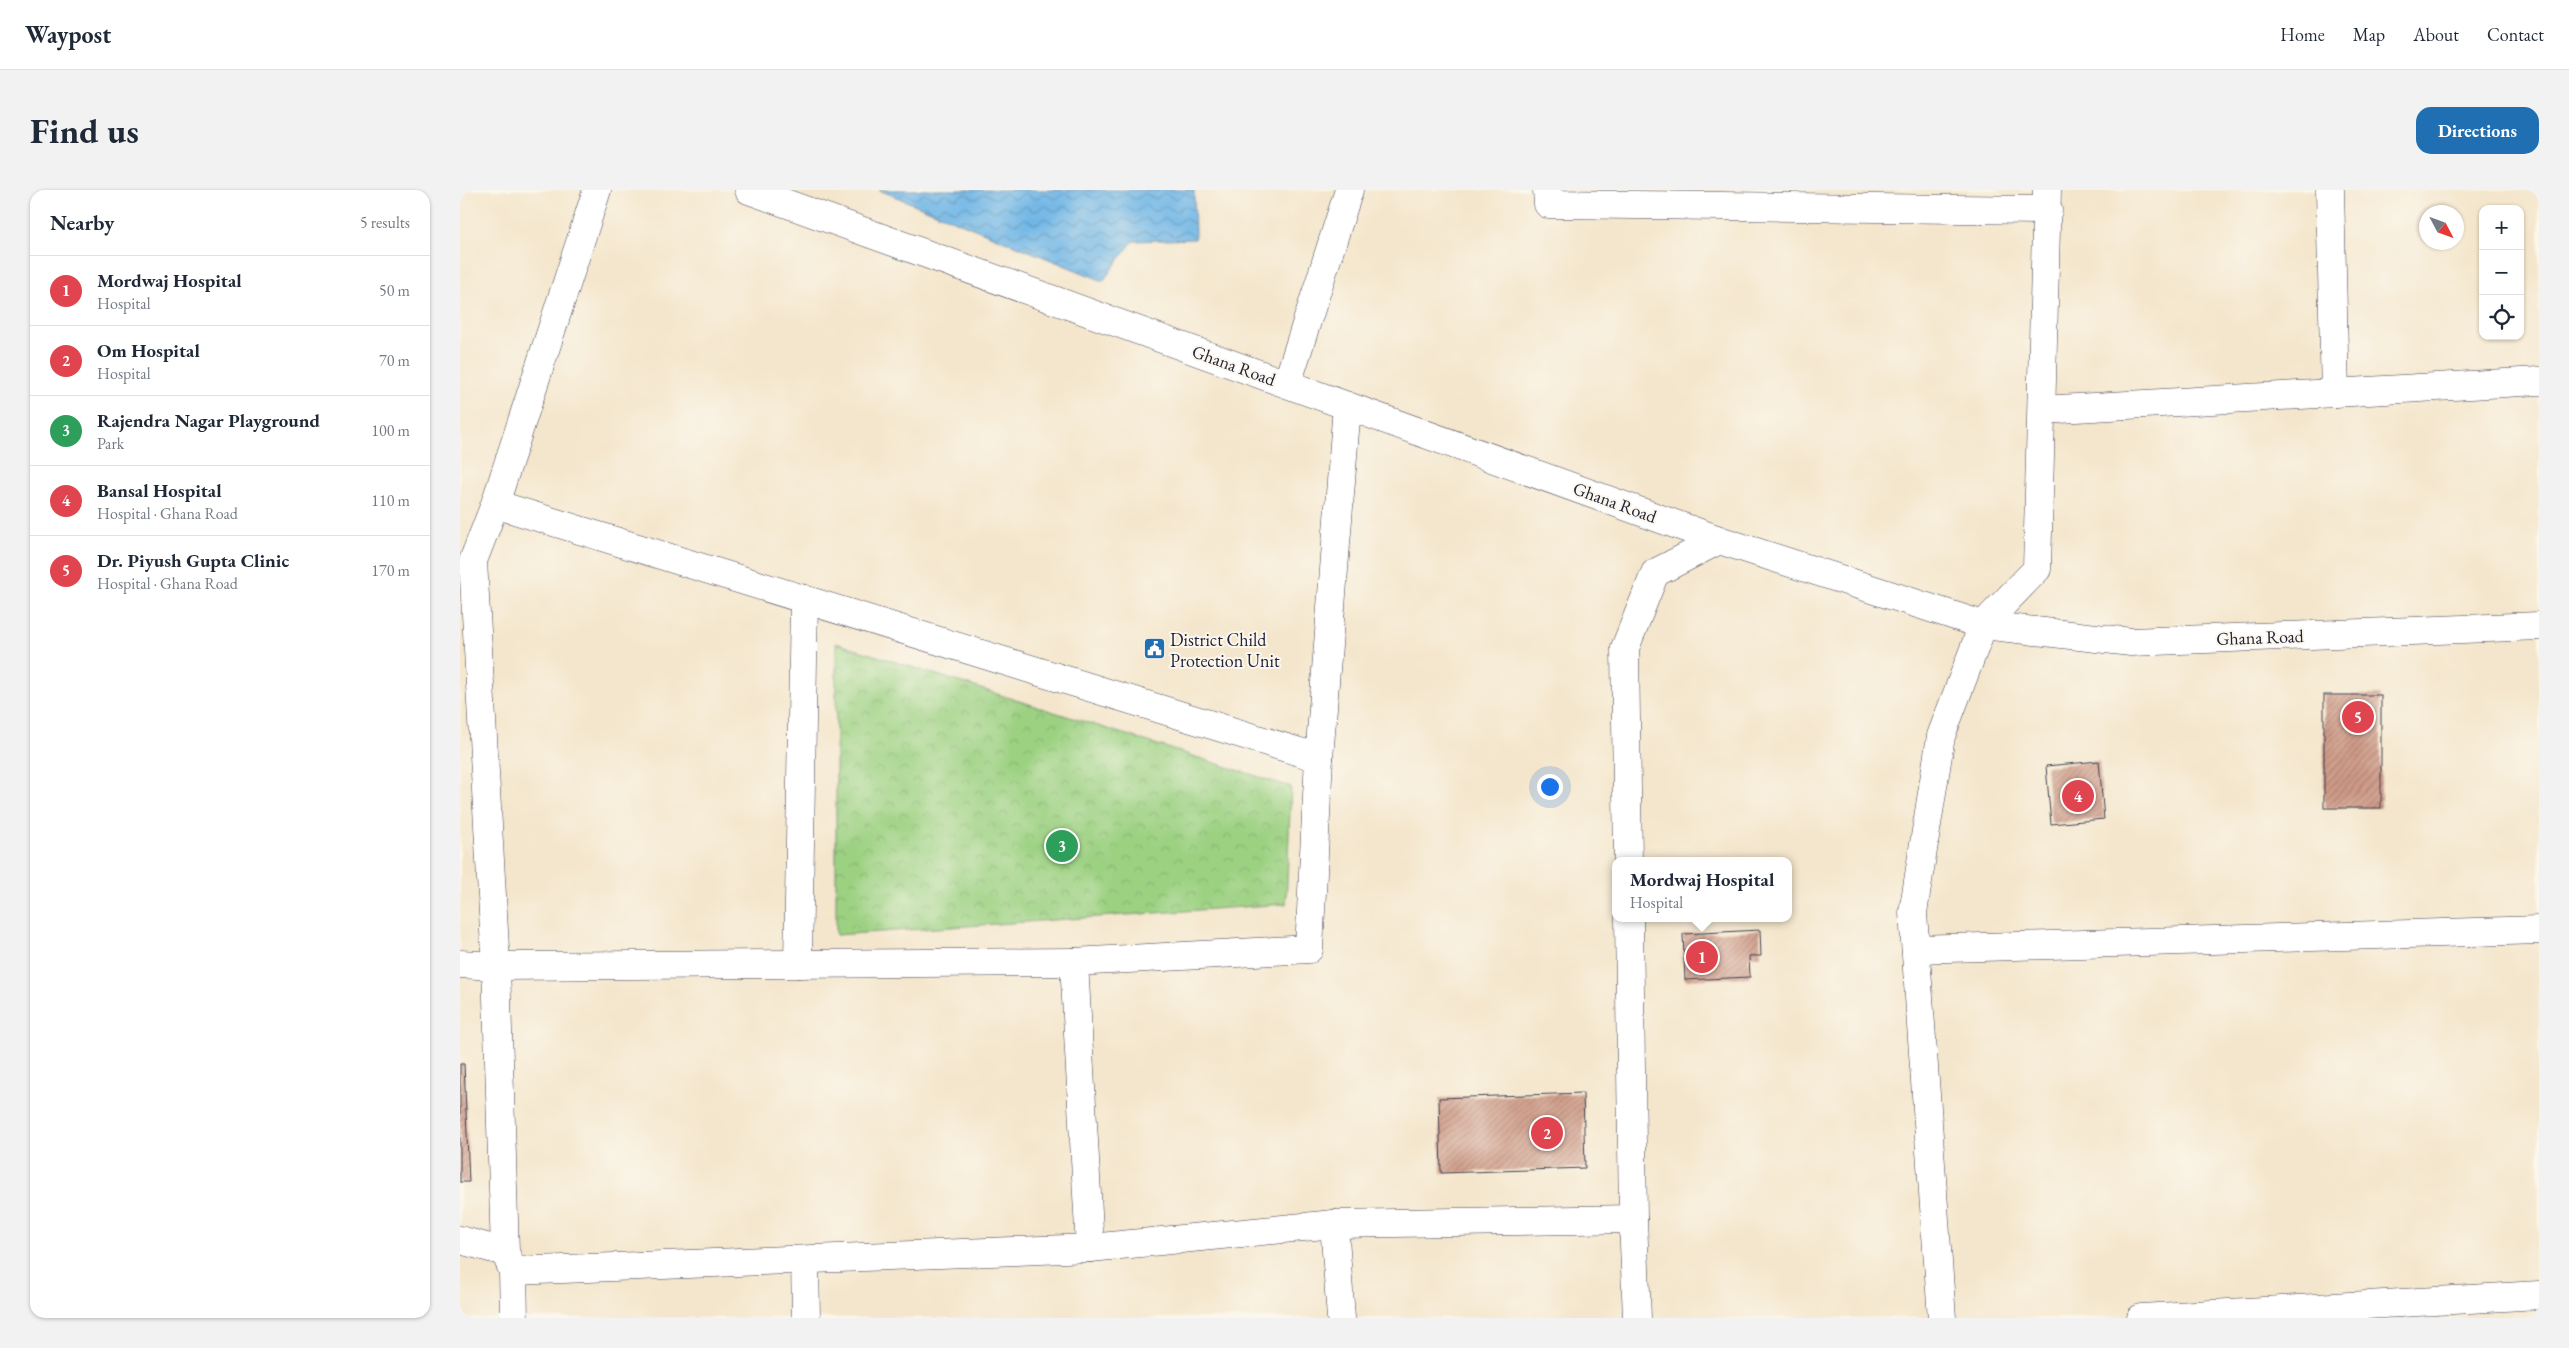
<!DOCTYPE html>
<html lang="en">
<head>
<meta charset="utf-8">
<style>
  body { margin:0; font-family:"EB Garamond",serif; background:#f2f2f3; color:#1f2937 }
  .controls { position:absolute; right:15px; top:15px; display:grid; overflow:hidden; border-radius:10px; box-shadow:0 1px 4px #0004 }
  .controls button { width:45px; height:45px; display:grid; place-items:center; padding:0; border:0; border-bottom:1px solid #e0e1e3; background:#fff; color:#1f2937; font:25px sans-serif }
  .compass { position:absolute; left:1959px; top:15px; width:45px; height:45px; border-radius:50%; background:#fff; box-shadow:0 1px 4px #0004; rotate:131deg }
  .you { position:absolute; left:1089px; top:596px; width:18px; height:18px; margin:-12px; border:4px solid #fff; border-radius:50%; background:#1a73e8; box-shadow:0 0 0 8px #1a73e833 }
  .badge { display:grid; place-items:center; width:32px; height:32px; border-radius:50%; background:#1f6fb2; color:#fff; font-size:16px; font-weight:700 }
  .pin { position:absolute; translate:-50% -50%; border:2px solid #fff; box-shadow:0 1px 5px #0006 }
  .popup { position:absolute; left:1152px; top:667px; width:180px; height:65px; box-sizing:border-box; display:grid; place-content:center; border-radius:10px; background:#fff; filter:drop-shadow(0 1px 4px #0005); font-size:16px; white-space:nowrap; color:#747a83 }
  .popup b { font-size:19px; color:#1f2937 }
  .popup::after { content:''; position:absolute; left:50%; top:100%; margin-left:-10px; border:10px solid transparent; border-top-color:#fff }
  .list { margin:0; padding:0; list-style:none }
  h2 { display:flex; justify-content:space-between; align-items:center; height:65px; margin:0; padding:0 20px; font-size:21px }
  h2 small { font-size:16px; font-weight:400; color:#747a83 }
  .list li { display:grid; grid-template-columns:32px 1fr auto; gap:15px; align-items:center; box-sizing:border-box; height:70px; padding:0 20px; border-top:1px solid #e0e1e3 }
  .list b { display:block; font-size:19px; white-space:nowrap }
  .list p { margin:0; font-size:16px; white-space:nowrap; color:#747a83 }
  .list em { font-size:16px; font-style:normal; color:#747a83 }
  .icon { flex:none; width:28px; height:28px; fill:none; stroke:currentColor; stroke-width:2; stroke-linecap:round; stroke-linejoin:round }
  .map { position:relative; flex:none; width:2079px; height:1128px; overflow:hidden; border-radius:15px }
  header { display:flex; align-items:center; gap:30px; box-sizing:border-box; height:70px; padding:0 25px; background:#fff; border-bottom:1px solid #e0e1e3 }
  header strong { font-size:24px }
  nav { display:flex; gap:28px; margin-inline-start:auto; font-size:18px }
  .intro { display:flex; align-items:center; justify-content:space-between; box-sizing:border-box; height:120px; padding:0 30px }
  h1 { margin:0; font-size:35px }
  .button { padding:12px 22px; border-radius:15px; background:#1f6fb2; color:#fff; font-size:18px; font-weight:700 }
  main { display:flex; gap:30px; padding:0 30px }
  aside { flex:1; background:#fff; border-radius:15px; box-shadow:0 1px 4px #0004 }
  .map>svg:first-child { display:block }
</style>
</head>
<body>
<header>
<strong>Waypost</strong>
<nav><a>Home</a><a>Map</a><a>About</a><a>Contact</a></nav>
</header>
<div class="intro"><h1>Find us</h1><a class="button">Directions</a></div>
<main>
<aside>
<h2>Nearby<small>5 results</small></h2>
<ul class="list">
<li><span class="badge" style="background:#e0444e">1</span><div><b>Mordwaj Hospital</b><p>Hospital</p></div><em>50 m</em></li>
<li><span class="badge" style="background:#e0444e">2</span><div><b>Om Hospital</b><p>Hospital</p></div><em>70 m</em></li>
<li><span class="badge" style="background:#2e9e5b">3</span><div><b>Rajendra Nagar Playground</b><p>Park</p></div><em>100 m</em></li>
<li><span class="badge" style="background:#e0444e">4</span><div><b>Bansal Hospital</b><p>Hospital · Ghana Road</p></div><em>110 m</em></li>
<li><span class="badge" style="background:#e0444e">5</span><div><b>Dr. Piyush Gupta Clinic</b><p>Hospital · Ghana Road</p></div><em>170 m</em></li>
</ul>
</aside>
<div class="map">
<svg width="2079" height="1128" viewBox="0 0 2079 1128">
  <defs>
    <pattern id="park-crowns" width="20" height="18" patternUnits="userSpaceOnUse" patternTransform="scale(1.25)"><rect width="20" height="18" fill="#9cd182"/><path d="M2 6a3 3 0 1 1 6 0M12 15a3 3 0 1 1 6 0" fill="none" stroke="#86b371"/></pattern>
    <pattern id="water-waves" width="16" height="10" patternUnits="userSpaceOnUse" patternTransform="scale(1.25)"><rect width="16" height="10" fill="#6fb6e6"/><path d="M0 5q4-4 8 0t8 0" fill="none" stroke="#5b94bc"/></pattern>
    <pattern id="building-hatch" width="6" height="6" patternUnits="userSpaceOnUse" patternTransform="scale(1.25)"><rect width="6" height="6" fill="#cf9a86"/><path d="M-1 1l2-2M0 6l6-6M5 7l2-2" fill="none" stroke="#a87d6f"/></pattern>
  </defs>
  <rect width="100%" height="100%" fill="#fbf7ec"/>
  <filter id="ink" filterUnits="userSpaceOnUse"><feTurbulence type="fractalNoise" baseFrequency=".02" numOctaves="2"/><feDisplacementMap in="SourceGraphic" scale="10" xChannelSelector="R" yChannelSelector="G"/><feConvolveMatrix kernelMatrix="1 2 1 2 8 2 1 2 1" color-interpolation-filters="sRGB"/></filter>
  <filter id="wash" filterUnits="userSpaceOnUse"><feTurbulence type="fractalNoise" baseFrequency=".0096" numOctaves="4" result="noise"/><feDisplacementMap in="SourceGraphic" scale="20" xChannelSelector="R" yChannelSelector="G"/><feGaussianBlur stdDeviation="1.12" result="paint"/><feColorMatrix in="noise" values="0 0 0 0 0 0 0 0 0 0 0 0 0 0 0 0 0 1.4 0 .05"/><feComposite in="paint" operator="in"/></filter>
  <g filter="url(#wash)">
    <rect width="100%" height="100%" fill="#f4e6cc"/>
    <path fill="url(#park-crowns)" stroke="#5f7a5e" d="M376,453L831,597L826,714L376,745Z"/>
    <path fill="url(#water-waves)" stroke="#486c90" d="M419,0H734L735,49L673,51L643,91Z"/>
    <g id="blocks">
      <g fill="url(#building-hatch)">
        <rect x="1864" y="505" width="57" height="113"/>
        <path d="M1639,571L1644,629L1591,634L1586,576Z"/>
        <path d="M1300,740L1301,766H1289L1290,787L1225,790L1223,744Z"/>
        <path d="M0,874H4L9,992H0Z"/>
        <path d="M1123,903L1125,978L981,983L979,908Z"/>
      </g>
    </g>
  </g>
  <g filter="url(#ink)">
    <use href="#blocks" fill-opacity="0" stroke="#423f51" stroke-width="1"/>
    <g fill="none" stroke-linecap="round" stroke-linejoin="round">
      <defs>
        <g id="street">
          <path d="M1087,0L1088,14L1588,20"/>
          <path d="M1870,0L1875,203"/>
          <path d="M827,194L889,0"/>
          <path d="M1582,220L2079,191"/>
          <path d="M35,314L859,568"/>
          <path d="M1456,759L2079,740"/>
          <path d="M0,774L36,776L614,772"/>
          <path d="M338,774L344,409"/>
          <path d="M874,1034L881,1128"/>
          <path d="M0,1050L45,1062"/>
          <path d="M630,1058L614,772L849,759L859,568L887,216"/>
          <path d="M345,1070L346,1128"/>
          <path d="M53,1081L630,1058L874,1034L1173,1029"/>
          <path d="M54,1128L53,1081L45,1062L36,776L13,371L35,314L137,0"/>
          <path d="M1482,1128L1453,723L1481,546L1523,435"/>
          <path d="M1681,1128L2079,1105"/>
        </g>
        <g id="secondary">
          <path d="M289,0L1259,350"/>
          <path d="M1523,435L1671,452L2079,436"/>
          <path d="M1168,671L1165,458L1195,383L1259,350L1523,435L1577,379L1587,0"/>
          <path d="M1169,728L1173,1029L1177,1128"/>
        </g>
      </defs>
      <use href="#street" stroke="#423f51" stroke-width="29"/>
      <use href="#secondary" stroke="#423f51" stroke-width="29"/>
      <use href="#street" stroke="#fff" stroke-width="28"/>
      <use href="#secondary" stroke="#fff" stroke-width="28"/>
    </g>
  </g>
  <defs>
    <symbol id="civic-square" viewBox="-11 -11 22 22"><rect x="-9" y="-9" width="18" height="18" rx="4" fill="#1f6fb2" stroke="#fbf7ec"/><path d="M-.6-6.5H3V-4.5H.6V-3L4-1V1h2V6H-6V1h2V-1L-.6-3ZM-1.2 2.5V6h2.4V2.5Z" fill="#fff"/></symbol>
  </defs>
  <g fill-rule="evenodd">
    <use href="#civic-square" x="682" y="446" width="25" height="25"/>
  </g>
  <g text-anchor="middle" dominant-baseline="central" stroke-width="4" stroke-linejoin="round" paint-order="stroke">
    <g font-size="18" fill="#22223b" stroke="#fbf7ec">
      <text transform="translate(774 175) rotate(20)">Ghana Road</text>
      <text transform="translate(1155 312) rotate(20)">Ghana Road</text>
      <text transform="translate(1800 447) rotate(-2)">Ghana Road</text>
    </g>
    <g font-size="18" fill="#22223b" stroke="#fbf7ec" text-anchor="start">
      <text x="710" y="449">District Child<tspan x="710" dy="21">Protection Unit</tspan></text>
    </g>
  </g>
</svg>
<div class="controls">
<button>+</button>
<button>−</button>
<button><svg class="icon" aria-label="locate" viewBox="0 0 24 24"><circle cx="12" cy="12" r="6"/><path d="M12 2v4M12 18v4M2 12h4M18 12h4"/></svg></button>
</div>
<svg class="compass" viewBox="-18 -18 36 36"><path d="M0-13l5 13h-10z" fill="#e53935"/><path d="M0 13l5-13h-10z" fill="#747a83"/></svg>
<div class="you"></div>
<div class="pin badge" style="left:1242px;top:767px;background:#e0444e">1</div>
<div class="popup"><b>Mordwaj Hospital</b>Hospital</div>
<div class="pin badge" style="left:1087px;top:943px;background:#e0444e">2</div>
<div class="pin badge" style="left:602px;top:656px;background:#2e9e5b">3</div>
<div class="pin badge" style="left:1618px;top:606px;background:#e0444e">4</div>
<div class="pin badge" style="left:1898px;top:527px;background:#e0444e">5</div>
</div>
</main>
</body>
</html>
